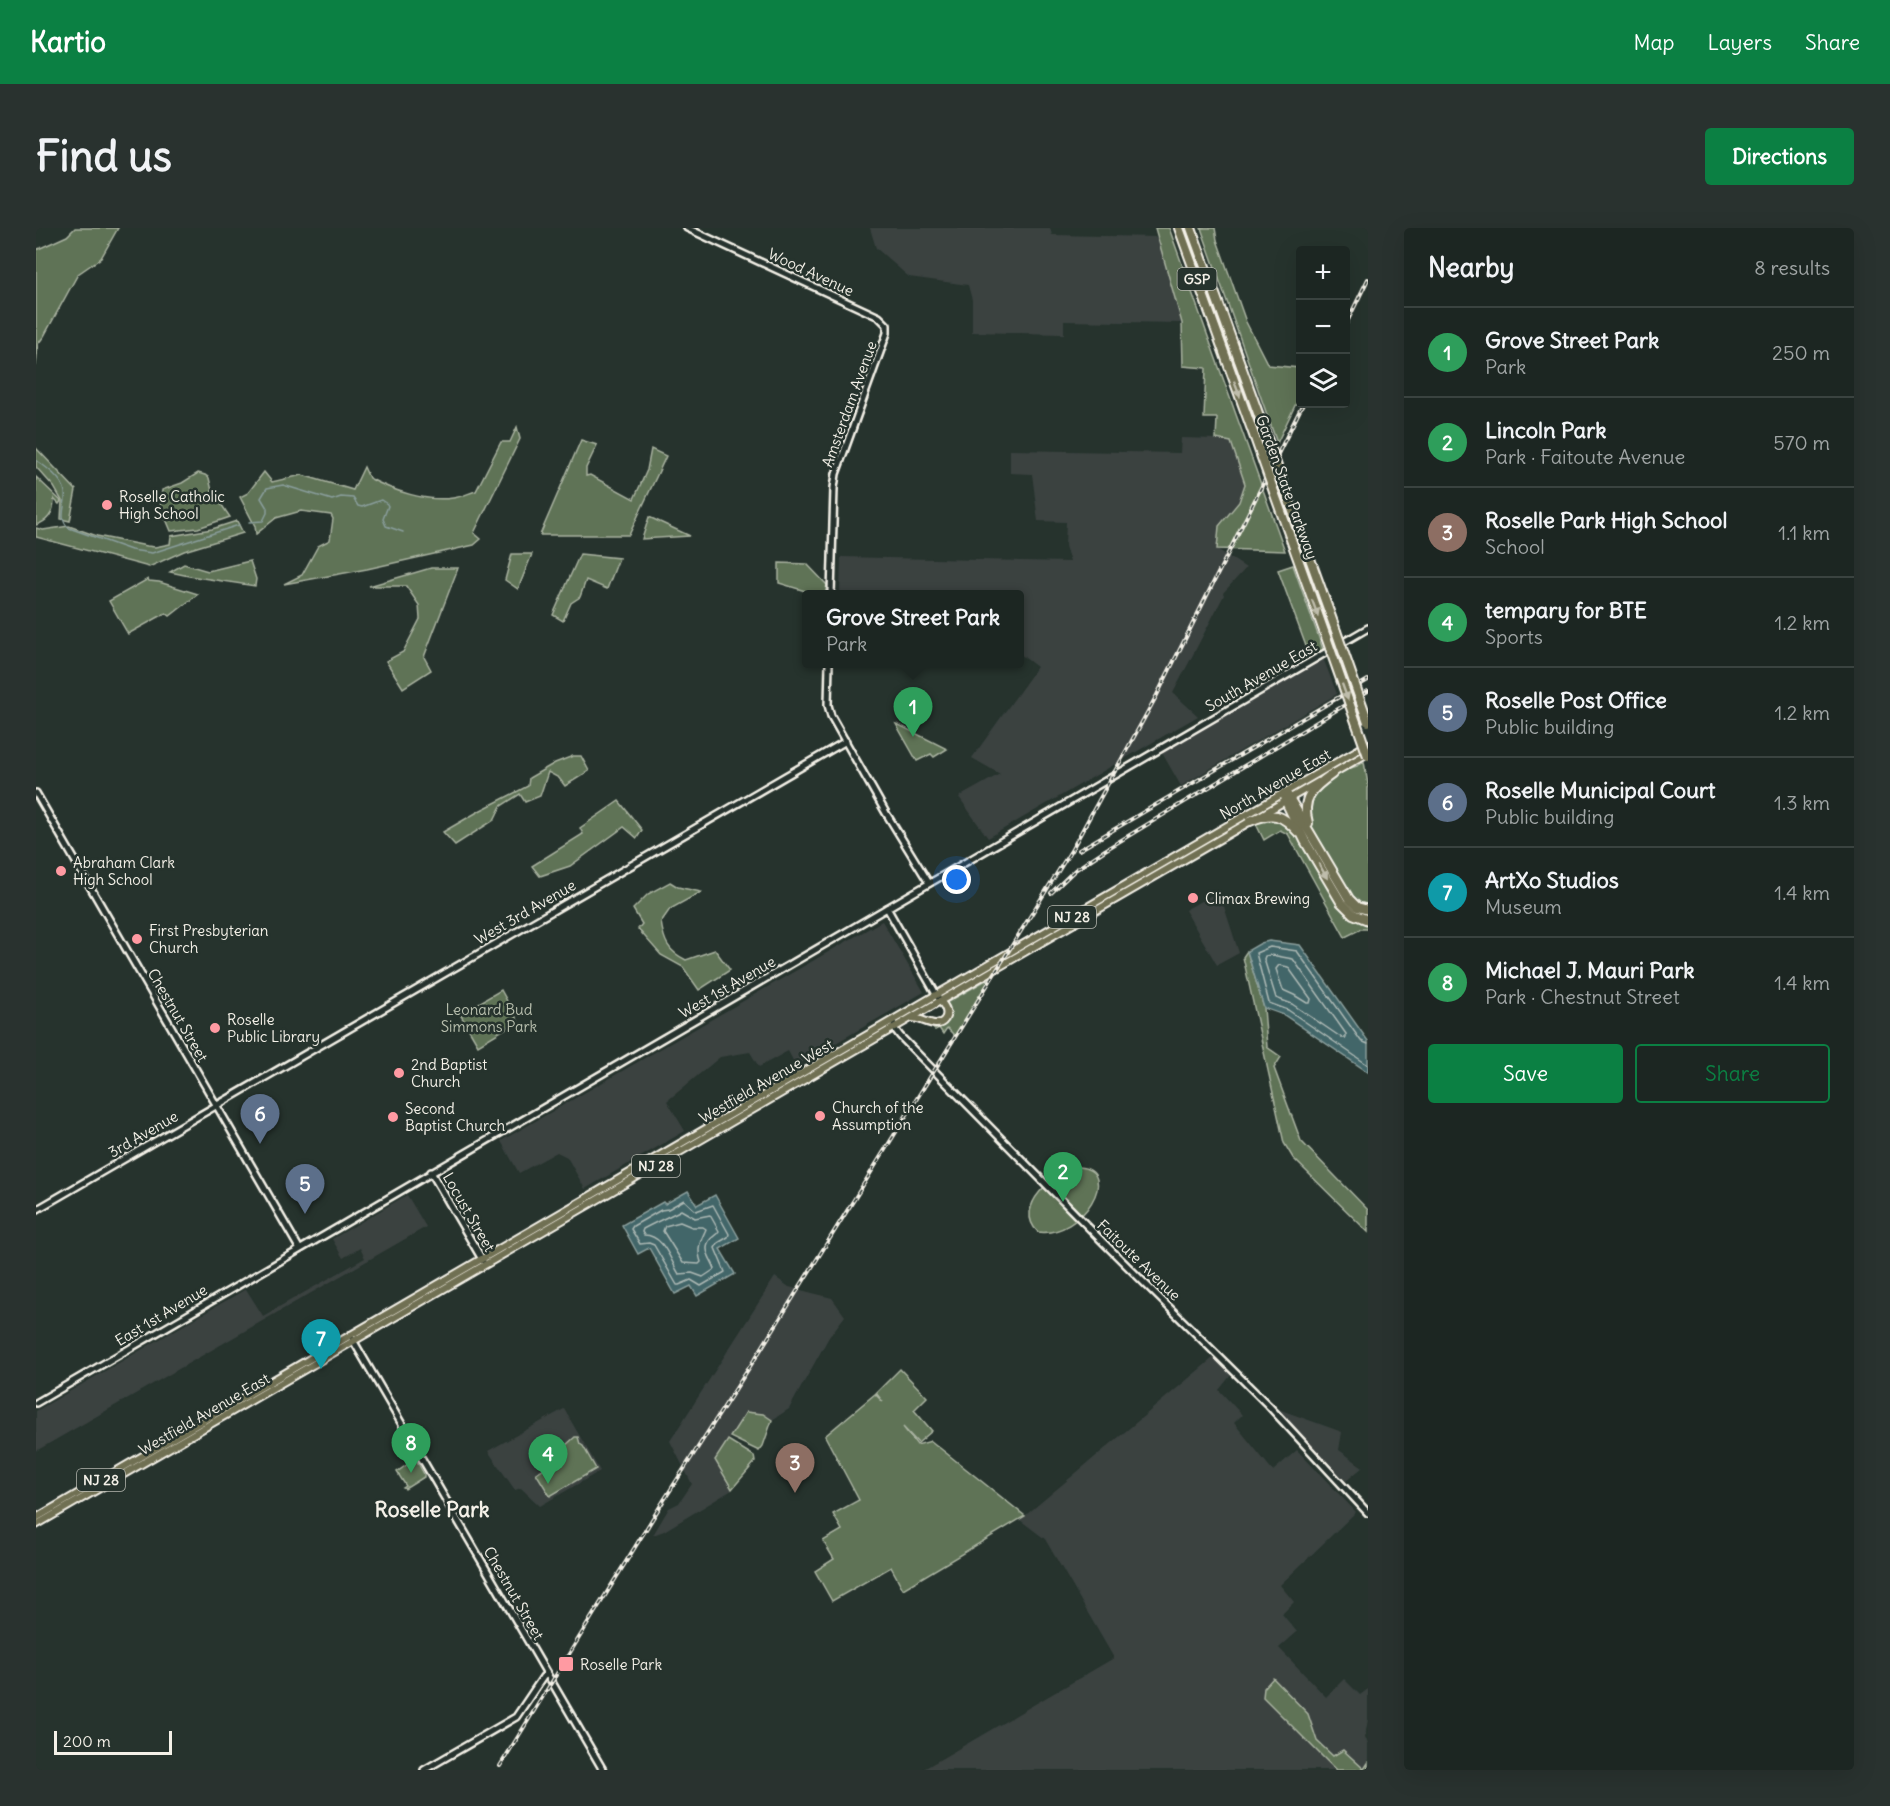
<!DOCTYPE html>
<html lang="en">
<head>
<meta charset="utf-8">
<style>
  body { margin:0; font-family:Delius,sans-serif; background:#29322f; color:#f1f3f6 }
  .controls { position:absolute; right:18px; top:18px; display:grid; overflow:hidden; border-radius:6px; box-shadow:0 6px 24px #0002 }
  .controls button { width:54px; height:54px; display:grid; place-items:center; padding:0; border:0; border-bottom:2px solid #3a4340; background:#1c2622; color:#f1f3f6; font:30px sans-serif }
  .scale { position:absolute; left:18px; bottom:15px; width:118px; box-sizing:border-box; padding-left:6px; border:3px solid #f4f1e8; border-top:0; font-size:16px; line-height:21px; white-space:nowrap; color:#f4f1e8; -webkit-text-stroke:4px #26332d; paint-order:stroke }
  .you { position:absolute; left:921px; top:652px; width:21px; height:21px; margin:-15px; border:4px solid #fff; border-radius:50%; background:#1a73e8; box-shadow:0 0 0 9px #1a73e833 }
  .badge { display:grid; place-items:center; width:39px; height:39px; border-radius:50%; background:#0b8043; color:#fff; font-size:20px; font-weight:700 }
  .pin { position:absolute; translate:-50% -50px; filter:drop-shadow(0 2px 3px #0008) }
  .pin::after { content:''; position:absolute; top:32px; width:21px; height:18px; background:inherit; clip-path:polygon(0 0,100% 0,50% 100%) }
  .popup { position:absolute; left:766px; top:362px; width:222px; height:78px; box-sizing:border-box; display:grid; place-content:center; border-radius:6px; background:#1c2622; filter:drop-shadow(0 2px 4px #0005); font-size:20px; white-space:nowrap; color:#a0a5a5 }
  .popup b { font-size:22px; color:#f1f3f6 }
  .popup::after { content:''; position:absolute; left:50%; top:100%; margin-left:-12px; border:12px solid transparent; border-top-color:#1c2622 }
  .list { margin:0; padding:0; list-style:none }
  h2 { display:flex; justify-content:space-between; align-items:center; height:78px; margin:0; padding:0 24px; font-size:26px }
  h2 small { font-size:20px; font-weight:400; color:#a0a5a5 }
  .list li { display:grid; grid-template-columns:39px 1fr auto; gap:18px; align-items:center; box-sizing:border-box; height:90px; padding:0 24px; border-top:2px solid #3a4340 }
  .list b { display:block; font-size:22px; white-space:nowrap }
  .list p { margin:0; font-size:20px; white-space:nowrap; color:#a0a5a5 }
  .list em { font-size:20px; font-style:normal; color:#a0a5a5 }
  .actions { display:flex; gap:12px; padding:18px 24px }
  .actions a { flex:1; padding:14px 0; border:2px solid #0b8043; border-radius:6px; text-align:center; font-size:21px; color:#0b8043 }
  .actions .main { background:#0b8043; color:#fff }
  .icon { flex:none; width:33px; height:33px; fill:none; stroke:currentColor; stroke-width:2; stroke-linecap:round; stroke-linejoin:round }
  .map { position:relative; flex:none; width:1332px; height:1542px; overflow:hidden; border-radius:6px }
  header { display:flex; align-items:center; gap:36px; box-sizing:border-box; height:84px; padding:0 30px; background:#0b8043; color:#fff }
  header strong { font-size:28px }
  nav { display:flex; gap:33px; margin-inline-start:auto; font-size:21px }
  .intro { display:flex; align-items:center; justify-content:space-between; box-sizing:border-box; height:144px; padding:0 36px }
  h1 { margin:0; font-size:42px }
  .button { padding:15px 27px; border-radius:6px; background:#0b8043; color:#fff; font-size:21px; font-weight:700 }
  main { display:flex; gap:36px; padding:0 36px }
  aside { flex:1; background:#1c2622; border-radius:6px; box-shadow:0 6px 24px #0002 }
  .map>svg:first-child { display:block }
</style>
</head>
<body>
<header>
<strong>Kartio</strong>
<nav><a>Map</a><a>Layers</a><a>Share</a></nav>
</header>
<div class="intro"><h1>Find us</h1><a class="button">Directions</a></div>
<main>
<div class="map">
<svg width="1332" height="1542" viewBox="0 0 1332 1542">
  <rect width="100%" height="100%" fill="#26332d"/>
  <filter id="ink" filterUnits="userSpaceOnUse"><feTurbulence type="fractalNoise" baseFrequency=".0167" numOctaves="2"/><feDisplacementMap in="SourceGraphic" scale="12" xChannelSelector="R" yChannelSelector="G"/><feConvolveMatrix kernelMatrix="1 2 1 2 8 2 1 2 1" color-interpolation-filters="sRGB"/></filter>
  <g filter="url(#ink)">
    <g fill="#3b4241">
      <path d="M834,0H1014L1016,7L1122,9L1146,95L1028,93V106L936,104V72L932,57L873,49L840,20Z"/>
      <path d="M1145,210L1180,211L1195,213L1209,256L1203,274L1183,298L1181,321L1210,340L1187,365L1188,367L1137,465L1162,488L952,610L923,569L964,546L936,530L1001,439L984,426V366H804L805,329L1034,334L1029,318L1030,294L1002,293L996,246L974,245V222L1144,225Z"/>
      <path d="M1287,430L1301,466L1145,558L1125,523Z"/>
      <path d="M1183,663L1203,725L1181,737L1149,682Z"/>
      <path d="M846,693L888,764L760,838L752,823L723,839L714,824L684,829L631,873L649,903L549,961L531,929L521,924L483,945L465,913Z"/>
      <path d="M371,967L390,999L0,1223V1183L210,1061L227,1088L329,1030L324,1020L307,1030L296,1011Z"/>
      <path d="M739,1049L753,1059L796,1070L809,1088L793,1109L753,1181L736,1192L727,1186L710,1184L679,1232L696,1262L628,1303L617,1307L633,1280L643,1275L656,1256L634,1213Z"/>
      <path d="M1177,1130L1195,1147L1183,1162L1206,1187L1198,1195L1237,1243L1261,1222L1320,1284L1244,1357L1258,1374L1246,1386L1261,1404L1243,1420L1290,1469L1308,1451L1324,1467L1332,1461V1491L1329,1509L1332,1515V1535L1328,1542L1307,1522L1297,1528L1281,1513L1272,1486L1227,1469L1300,1542H886L1078,1430L1009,1311L984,1292Z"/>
      <path d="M528,1181L564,1243L504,1278L485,1260L479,1262L452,1223Z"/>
      <path d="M1242,1181L1306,1204L1303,1222L1327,1239L1310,1253Z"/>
    </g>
    <g fill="#5e7357" stroke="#a9b2a0" stroke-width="1.5">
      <path d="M39,0H82L65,30L42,46L8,108L2,116L0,138V22L31,8Z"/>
      <path d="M1119,0H1133L1249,323L1181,321L1183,298L1203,274L1209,256L1195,214L1180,211L1181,190H1168L1170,140L1147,138L1146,95Z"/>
      <path d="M1165,0H1179L1181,12L1210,94L1232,137L1264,140V167L1241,215Z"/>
      <path d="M481,199L484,211L438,305L445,311L438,317L331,341L248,356L266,347L282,318L294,312L297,291L295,287L265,283L240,290L220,306L219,298L204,269L212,265L228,244L236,254L266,247L317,262L328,239L333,250C357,263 390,274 417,270C425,269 433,265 440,263L465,214H474Z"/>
      <path d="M545,212L561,217L550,240V248L554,247L598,271L611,242L615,221L630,228L593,307H504Z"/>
      <path d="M0,220L40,262L34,293L25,291L26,273L18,259L0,239Z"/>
      <path d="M162,245L169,247L173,250L176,263L194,289L162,300L135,303L130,291L123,290L126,262L146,255Z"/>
      <path d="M0,249L25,273L23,276L18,271C18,284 13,293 0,297Z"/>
      <path d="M613,289L654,308L606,311Z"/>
      <path d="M201,293L207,305L148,323L113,339L0,309V300L7,302L33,298L61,308L111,318L119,319L134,316L135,308L176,301Z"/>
      <path d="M476,326H496L482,361L469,352Z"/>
      <path d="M544,326L583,330L571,361L550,352L544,369L535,375L527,393L517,387Z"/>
      <path d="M214,333L220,351L219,358L153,348L134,344L148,336L172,343Z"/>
      <path d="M743,335L771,336L791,357L789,366H779L743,355Z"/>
      <path d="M1257,337L1288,424L1274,429L1242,342Z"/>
      <path d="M395,340H422L388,429L395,442L367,460L350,433L367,424L384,391L383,377L370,358H333Z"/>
      <path d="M112,351L113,353L123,354L162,366L134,388L130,385L92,406L73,373Z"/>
      <path d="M860,496L863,497L911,521L898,529L895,526L881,533Z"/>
      <path d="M537,528H545L553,543L529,558L523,550L512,544L504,568L489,574L484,566L465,578L458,592L419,617L407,604L445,582L492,558L493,550L519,535Z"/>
      <path d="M1328,534L1332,556V678H1330L1332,684V701H1325L1309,709L1252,606L1244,602L1228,612L1220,596L1228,590L1237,589L1276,605L1269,576L1296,546L1321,538Z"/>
      <path d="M583,573L606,602L601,610L588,599L534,638L504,648L496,638L547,606L544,600Z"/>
      <path d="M634,654L642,659L665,664L634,681L625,694C628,714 632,723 650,732L679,722L694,742L663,762L647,739L625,727L602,701L606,696L597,681L612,666Z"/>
      <path d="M1211,723L1228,780L1231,819L1245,829L1238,840L1265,913L1332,982V1004L1257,930L1248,915L1207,729Z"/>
      <path d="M952,751L954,752L919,808L911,800L907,806L903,800L899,802L894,798L900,799L911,794L914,783L910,775Z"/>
      <path d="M465,762L482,793L442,817L424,786Z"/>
      <path d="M1042,939C1087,942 1046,1010 1002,1004C976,979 1019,944 1042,939Z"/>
      <path d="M864,1141L891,1169L878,1182L896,1203L882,1215L867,1199L881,1217L895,1213L989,1288L867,1361L855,1339L796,1373L779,1343L798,1331L787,1313L806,1302L797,1286L823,1272L789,1208L839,1166L847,1174L840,1165Z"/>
      <path d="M710,1184L727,1186L736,1192L727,1218L723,1223L694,1209Z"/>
      <path d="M539,1209H542L544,1216L547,1218L560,1241L514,1268L500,1245L532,1226L529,1218Z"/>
      <path d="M692,1212L718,1228L719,1234L696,1261L679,1232Z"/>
      <path d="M378,1228L388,1246V1249L369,1261L367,1260L370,1258L361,1244L376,1233L375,1230Z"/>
      <path d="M1237,1450L1272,1486L1281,1513L1297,1528L1307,1522L1328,1541L1332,1535V1542H1300L1227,1469L1228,1460Z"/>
    </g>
    <g fill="#436669" stroke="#8a9e9c" stroke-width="1.5">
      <path d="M1233,713L1264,717L1332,813V844L1248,787L1228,780L1211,723L1225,715Z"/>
      <path d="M652,963L661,977L679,967L703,1010L684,1021L699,1046L661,1068L655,1058L639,1066L613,1020L602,1026L586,997L627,974L629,976Z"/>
    </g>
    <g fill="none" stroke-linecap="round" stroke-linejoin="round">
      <g stroke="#adb9b5" stroke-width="1.5">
        <path d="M1235,727L1257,731L1310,806V810H1306L1256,776L1240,770L1228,731L1229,728Z"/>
        <path d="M1243,737L1252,739L1275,771L1274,775H1271L1258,767L1247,762L1240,741Z"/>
        <path d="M1332,816L1325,813L1261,723L1234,719L1220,725L1233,775L1252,782L1332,837"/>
        <path d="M648,972L660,983L677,977L693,1006L692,1009L682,1015L679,1020L689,1044L665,1058L655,1052L643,1057H641L618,1017L613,1015L604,1016L595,1001L597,998L625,982L632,981Z"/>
        <path d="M645,982L659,990L674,987L683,1003C681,1007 676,1008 673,1013C667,1023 676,1032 679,1041L667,1049L656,1045L643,1046C634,1032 628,1007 608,1007L606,1004L607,1001C620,994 632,989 645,982Z"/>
        <path d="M644,994L656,999H667L670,1001C665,1013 660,1019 665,1034L663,1036L647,1035L627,1003L629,998Z"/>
      </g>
      <g stroke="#8a9e9c" stroke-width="1.5">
        <path d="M0,232C10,239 27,251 29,264C31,277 21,290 33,300L95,322L116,325L203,297"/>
        <path d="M213,294L227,293L231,285V280L225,270L231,260L247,257L296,272L305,269L317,270L322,278L326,279L345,272L351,276L352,278L347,291L350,298L367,304"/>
      </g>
      <defs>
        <g id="tertiary">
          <path d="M0,565L263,1020"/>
          <path d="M858,796V800L864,808L1069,1016L1232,1177L1332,1285"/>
          <path d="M395,944L447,1033"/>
          <path d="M0,982L810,513"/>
          <path d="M314,1107L567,1542"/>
          <path d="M0,1175L851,680"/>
          <path d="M388,1542L480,1489L507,1449L511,1446"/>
        </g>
        <g id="secondary">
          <path d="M651,0L843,89L851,97V105L800,246L798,260L795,366"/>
          <path d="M793,436L792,477L795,488L850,585L893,655"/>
          <path d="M904,773L851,680L1332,400"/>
        </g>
        <g id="primary">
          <path d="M1294,547L1332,525"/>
          <path d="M876,790C887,790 901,803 909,791C913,784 909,778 904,773"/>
          <path d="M0,1290L1332,516"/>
          <path d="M0,1297L1282,554"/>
        </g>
        <g id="motorway">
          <path d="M1143,0L1219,210"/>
          <path d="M1155,0L1226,196"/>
          <path d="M1245,250L1300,403"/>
          <path d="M1238,264L1290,409"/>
          <path d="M1248,565L1251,576L1269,613L1305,674L1317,686L1332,692"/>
          <path d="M1252,568L1313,671L1321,679L1332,682"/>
          <path d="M1214,593C1237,583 1246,586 1262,604"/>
          <path d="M1272,595C1265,570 1276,560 1296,546"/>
        </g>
      </defs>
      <use href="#tertiary" stroke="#f4f1e8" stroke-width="10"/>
      <use href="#secondary" stroke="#f4f1e8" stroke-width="10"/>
      <use href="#primary" stroke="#f4f1e8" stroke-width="10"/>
      <use href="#motorway" stroke="#f4f1e8" stroke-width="12"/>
      <use href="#tertiary" stroke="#26332d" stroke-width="5"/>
      <use href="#secondary" stroke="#26332d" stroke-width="5"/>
      <use href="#primary" stroke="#706f52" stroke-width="6"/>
      <use href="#motorway" stroke="#706f52" stroke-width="8"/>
      <defs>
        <g id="rail">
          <path d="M1310,96L1332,51"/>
          <path d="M1043,622L1332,452"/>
          <path d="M1015,665L1039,642L1069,622L1332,463"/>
          <path d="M464,1538L628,1272L722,1126L1036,621L1121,467L1267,176"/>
        </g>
      </defs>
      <use href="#rail" stroke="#f4f1e8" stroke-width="4"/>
      <use href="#rail" stroke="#26332d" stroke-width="1.5" stroke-dasharray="4.5" stroke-linecap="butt"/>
      <defs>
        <g id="motorway-bridge">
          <path d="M1226,196L1245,250"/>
          <path d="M1219,210L1238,264"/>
          <path d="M1300,403L1332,494"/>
          <path d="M1290,409L1332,528"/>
        </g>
      </defs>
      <use href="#motorway-bridge" stroke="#f4f1e8" stroke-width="12" stroke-linecap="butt"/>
      <use href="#motorway-bridge" stroke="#706f52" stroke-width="8"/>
    </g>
    <defs><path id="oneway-solid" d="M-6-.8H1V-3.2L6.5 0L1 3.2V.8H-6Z" transform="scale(1.5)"/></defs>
    <g fill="#bfbdac">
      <use href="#oneway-solid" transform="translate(1201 161) rotate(70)"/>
      <use href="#oneway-solid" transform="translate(1279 380) rotate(70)"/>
      <use href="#oneway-solid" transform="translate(1309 464) rotate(70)"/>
      <use href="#oneway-solid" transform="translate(1287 643) rotate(60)"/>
    </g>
  </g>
  <g fill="#ff9aa2" stroke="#26332d" stroke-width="2">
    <circle cx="71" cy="277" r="6"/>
    <circle cx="25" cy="643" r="6"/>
    <circle cx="1157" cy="670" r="6"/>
    <circle cx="101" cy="711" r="6"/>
    <circle cx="179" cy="800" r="6"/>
    <circle cx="363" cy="845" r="6"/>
    <circle cx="784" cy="888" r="6"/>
    <circle cx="357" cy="889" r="6"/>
    <rect x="522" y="1428" width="16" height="16" rx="3"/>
  </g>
  <g text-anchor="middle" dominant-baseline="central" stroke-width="5" stroke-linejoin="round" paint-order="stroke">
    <g fill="#26332d" stroke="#b6b8b0" stroke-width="1.5">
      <rect x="1141.5" y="40" width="39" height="22" rx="4.5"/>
      <rect x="1012" y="678" width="48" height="22" rx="4.5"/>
      <rect x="596" y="927" width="48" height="22" rx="4.5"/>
      <rect x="41" y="1241" width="48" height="22" rx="4.5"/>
    </g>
    <g font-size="14" font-weight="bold" fill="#f4f1e8">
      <text x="1161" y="51">GSP</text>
      <text x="1036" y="689">NJ 28</text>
      <text x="620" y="938">NJ 28</text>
      <text x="65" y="1252">NJ 28</text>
    </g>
    <g font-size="15" fill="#f4f1e8" stroke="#26332d">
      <text transform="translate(775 44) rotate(25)">Wood Avenue</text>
      <text transform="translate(813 176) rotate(-70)">Amsterdam Avenue</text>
      <text transform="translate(1251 259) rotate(70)">Garden State Parkway</text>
      <text transform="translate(1225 448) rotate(-30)">South Avenue East</text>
      <text transform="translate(1239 556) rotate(-30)">North Avenue East</text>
      <text transform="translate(489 684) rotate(-30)">West 3rd Avenue</text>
      <text transform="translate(691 759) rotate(-30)">West 1st Avenue</text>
      <text transform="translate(142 787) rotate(60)">Chestnut Street</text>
      <text transform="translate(730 853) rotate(-30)">Westfield Avenue West</text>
      <text transform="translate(107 906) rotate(-30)">3rd Avenue</text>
      <text transform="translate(433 984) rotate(60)">Locust Street</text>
      <text transform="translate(1103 1032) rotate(44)">Faitoute Avenue</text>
      <text transform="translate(125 1087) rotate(-31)">East 1st Avenue</text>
      <text transform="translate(168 1186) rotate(-30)">Westfield Avenue East</text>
      <text transform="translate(478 1365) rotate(60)">Chestnut Street</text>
    </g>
    <g font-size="15" fill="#f4f1e8" stroke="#26332d" text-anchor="start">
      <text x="83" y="268">Roselle Catholic<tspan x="83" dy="17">High School</tspan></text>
      <text x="37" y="634">Abraham Clark<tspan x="37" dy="17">High School</tspan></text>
      <text x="1169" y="670">Climax Brewing</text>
      <text x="113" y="702">First Presbyterian<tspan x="113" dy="17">Church</tspan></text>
      <text x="191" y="791">Roselle<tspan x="191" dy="17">Public Library</tspan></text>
      <text x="375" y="836">2nd Baptist<tspan x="375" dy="17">Church</tspan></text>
      <text x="796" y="879">Church of the<tspan x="796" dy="17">Assumption</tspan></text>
      <text x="369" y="880">Second<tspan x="369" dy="17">Baptist Church</tspan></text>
      <text x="544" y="1436">Roselle Park</text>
    </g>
    <g font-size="15" fill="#b8bfae" stroke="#26332d">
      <text x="453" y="781">Leonard Bud<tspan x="453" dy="17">Simmons Park</tspan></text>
    </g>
    <g font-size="21" font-weight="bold" fill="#f4f1e8" stroke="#26332d">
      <text x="396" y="1281">Roselle Park</text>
    </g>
  </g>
</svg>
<div class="controls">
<button>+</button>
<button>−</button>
<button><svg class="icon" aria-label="layers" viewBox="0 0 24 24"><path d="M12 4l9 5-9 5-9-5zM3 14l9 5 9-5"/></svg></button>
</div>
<div class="scale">200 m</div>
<div class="you"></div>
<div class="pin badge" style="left:877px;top:509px;background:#2e9e5b">1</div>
<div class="popup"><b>Grove Street Park</b>Park</div>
<div class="pin badge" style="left:1027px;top:974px;background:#2e9e5b">2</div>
<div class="pin badge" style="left:759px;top:1265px;background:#8d6e63">3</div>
<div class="pin badge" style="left:512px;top:1256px;background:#2e9e5b">4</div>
<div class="pin badge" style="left:269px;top:986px;background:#5c6f8a">5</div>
<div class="pin badge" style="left:224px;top:916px;background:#5c6f8a">6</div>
<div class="pin badge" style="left:285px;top:1141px;background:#0f9aa8">7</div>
<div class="pin badge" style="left:375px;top:1245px;background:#2e9e5b">8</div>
</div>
<aside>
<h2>Nearby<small>8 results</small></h2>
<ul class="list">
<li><span class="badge" style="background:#2e9e5b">1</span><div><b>Grove Street Park</b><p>Park</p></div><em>250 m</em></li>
<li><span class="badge" style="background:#2e9e5b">2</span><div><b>Lincoln Park</b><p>Park · Faitoute Avenue</p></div><em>570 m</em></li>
<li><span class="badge" style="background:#8d6e63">3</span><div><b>Roselle Park High School</b><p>School</p></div><em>1.1 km</em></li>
<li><span class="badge" style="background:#2e9e5b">4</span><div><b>tempary for BTE</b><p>Sports</p></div><em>1.2 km</em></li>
<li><span class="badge" style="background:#5c6f8a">5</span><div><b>Roselle Post Office</b><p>Public building</p></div><em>1.2 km</em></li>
<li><span class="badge" style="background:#5c6f8a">6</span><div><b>Roselle Municipal Court</b><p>Public building</p></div><em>1.3 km</em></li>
<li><span class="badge" style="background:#0f9aa8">7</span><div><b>ArtXo Studios</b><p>Museum</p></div><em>1.4 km</em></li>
<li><span class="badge" style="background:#2e9e5b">8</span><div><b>Michael J. Mauri Park</b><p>Park · Chestnut Street</p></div><em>1.4 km</em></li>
</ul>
<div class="actions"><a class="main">Save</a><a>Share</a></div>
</aside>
</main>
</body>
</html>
